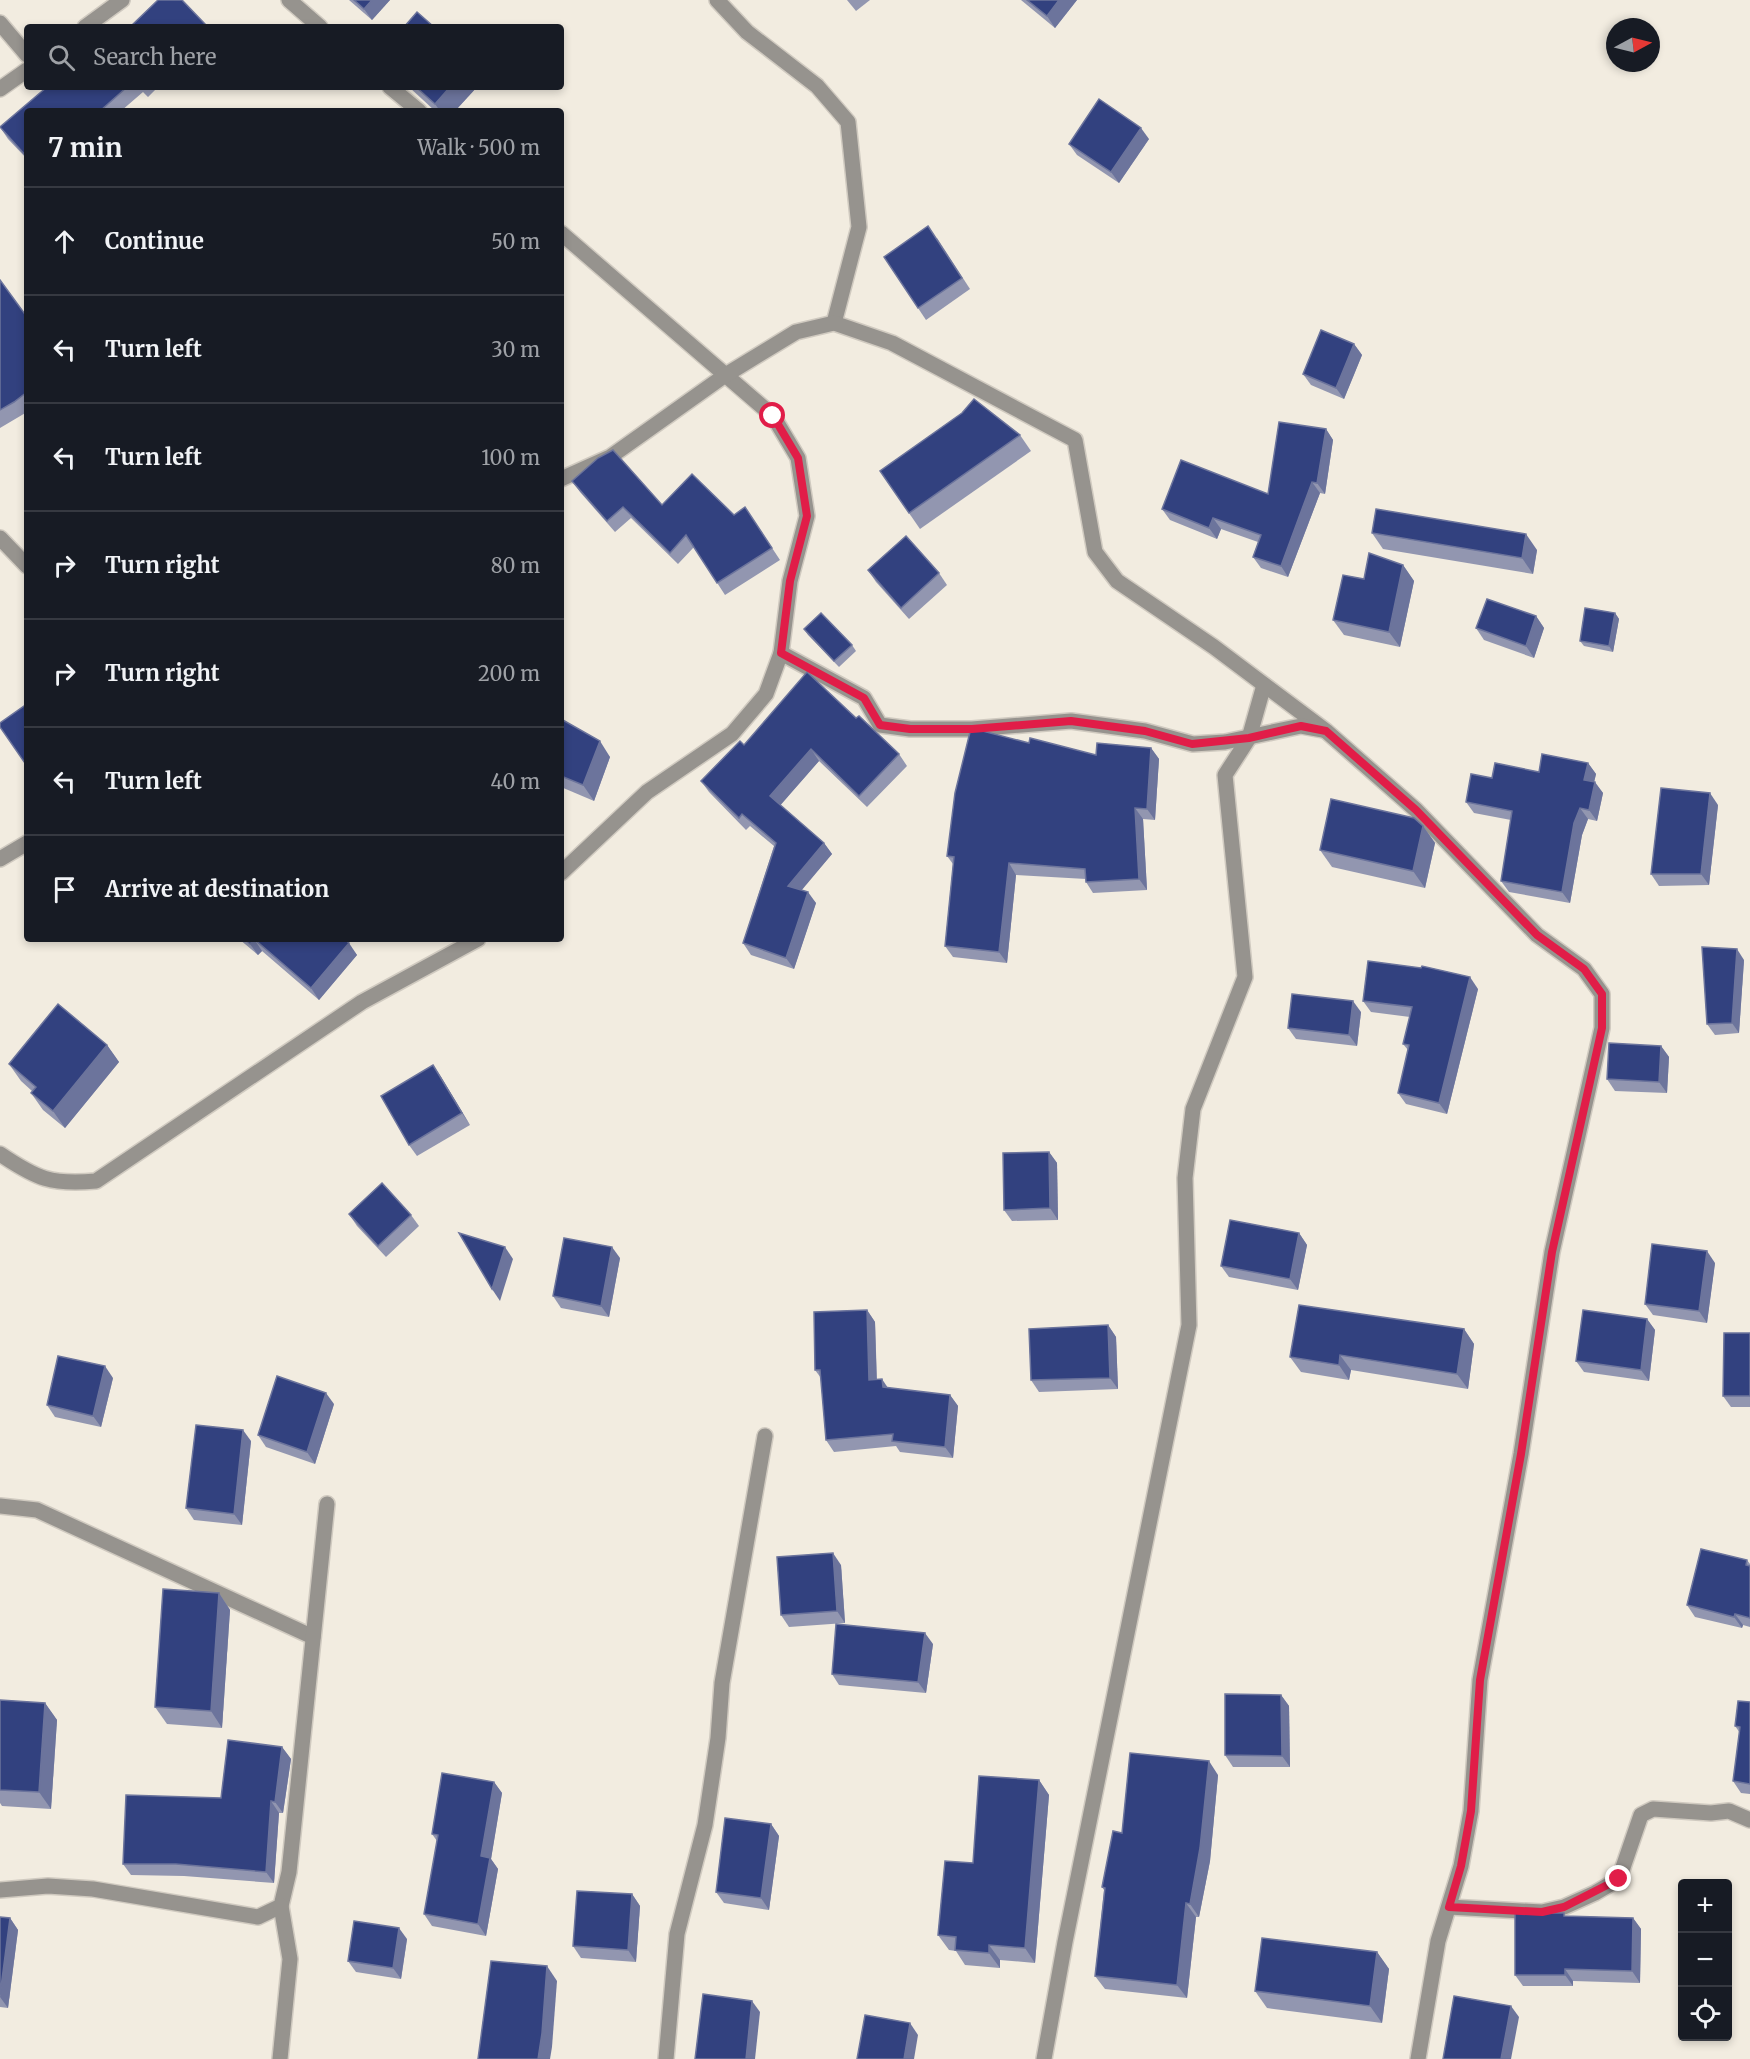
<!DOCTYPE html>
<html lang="en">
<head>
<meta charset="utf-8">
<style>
  body { margin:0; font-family:Merriweather,serif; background:#20242c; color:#f1f3f6 }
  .controls { position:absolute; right:18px; bottom:18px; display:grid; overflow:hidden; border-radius:6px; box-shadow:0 3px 9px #0003 }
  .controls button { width:54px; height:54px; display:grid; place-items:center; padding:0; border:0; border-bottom:2px solid #363941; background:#171b24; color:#f1f3f6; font:30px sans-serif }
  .compass { position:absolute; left:1606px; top:18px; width:54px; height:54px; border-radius:50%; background:#171b24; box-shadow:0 3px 9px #0003; rotate:83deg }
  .stop { position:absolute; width:18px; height:18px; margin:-14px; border:4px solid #e11d48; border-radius:50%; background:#fff }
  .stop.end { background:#e11d48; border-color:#fff; box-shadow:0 2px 6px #0008 }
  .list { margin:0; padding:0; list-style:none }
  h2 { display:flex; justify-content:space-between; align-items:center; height:78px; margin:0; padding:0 24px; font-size:26px }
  h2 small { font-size:20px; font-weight:400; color:#9ea1a6 }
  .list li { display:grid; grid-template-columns:39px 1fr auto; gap:18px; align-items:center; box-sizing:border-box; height:108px; padding:0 24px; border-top:2px solid #363941 }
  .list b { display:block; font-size:22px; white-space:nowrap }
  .list em { font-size:20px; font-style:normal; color:#9ea1a6 }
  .icon { flex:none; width:33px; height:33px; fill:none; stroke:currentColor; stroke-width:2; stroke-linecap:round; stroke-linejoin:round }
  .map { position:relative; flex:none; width:1750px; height:2059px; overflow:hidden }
  .search { position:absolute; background:#171b24; box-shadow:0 3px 9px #0003; left:24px; top:24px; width:540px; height:66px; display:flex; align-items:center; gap:15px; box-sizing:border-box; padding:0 21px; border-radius:6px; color:#9ea1a6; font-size:22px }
  .panel { position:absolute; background:#171b24; box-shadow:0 3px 9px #0003; left:24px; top:108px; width:540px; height:834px; border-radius:6px }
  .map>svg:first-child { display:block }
</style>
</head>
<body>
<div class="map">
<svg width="1750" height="2059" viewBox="0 0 1750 2059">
  <rect width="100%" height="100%" fill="#f2ece0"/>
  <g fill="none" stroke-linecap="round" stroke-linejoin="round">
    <defs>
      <g id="minor">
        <path d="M289,0L320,27"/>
        <path d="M717,0L747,32L817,86L848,122L859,227L834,323"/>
        <path d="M0,23L27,55"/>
        <path d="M85,27L122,0"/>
        <path d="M390,87L419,111"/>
        <path d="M0,89L27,70"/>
        <path d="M561,233L773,416L798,458L807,516L790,581L781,653L766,694L732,734L647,792L561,873"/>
        <path d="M561,479L610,457L724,376L796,332L834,323L892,343L1075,440L1095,552L1117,581L1214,647L1326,731L1416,810L1537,935L1584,969L1602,994V1028L1552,1252L1521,1454L1480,1680L1471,1811L1461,1866L1438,1941L1418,2059"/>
        <path d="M0,538L27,566"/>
        <path d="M781,653L864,698L880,725L910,729H972L1071,721L1145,731L1193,744L1225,742L1301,726L1323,730"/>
        <path d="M0,859L27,843"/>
        <path d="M0,1154C37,1179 51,1185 96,1181L362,1002L478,939"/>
        <path d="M0,1506L37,1510L313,1637"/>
        <path d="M0,1890L48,1886L93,1889L258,1917L281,1906L289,1872L327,1504"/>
        <path d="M1449,1907L1542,1912L1564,1907L1595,1893L1619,1879L1641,1815L1653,1809L1711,1813L1729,1811L1750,1820"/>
        <path d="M280,2059L290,1959L281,1906"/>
        <path d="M666,2059L677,1934L705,1825L718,1738L722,1683L765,1436"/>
        <path d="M1044,2059L1065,1942L1189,1325L1185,1178L1193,1109L1245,977L1225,775L1249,738L1264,685"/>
      </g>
    </defs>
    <use href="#minor" stroke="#d0cac0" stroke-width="18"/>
    <use href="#minor" stroke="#96938e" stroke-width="15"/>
  </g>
  <g fill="#9296b0">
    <path d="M349,0H390L372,20Z"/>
    <path d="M847,0H870L856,11Z"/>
    <path d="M1021,0H1077L1055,28Z"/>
    <path d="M47,87H158L148,97L143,92L121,111H27V159L8,139L0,127Z"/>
    <path d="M409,87H477L455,111H435Z"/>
    <path d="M1149,139L1119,183L1077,155L1069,144Z"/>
    <path d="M937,238L970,289L926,320L918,308Z"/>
    <path d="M0,280L27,317V412L0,428Z"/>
    <path d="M1354,344L1362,355L1344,399L1311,385L1303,374Z"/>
    <path d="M962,413L1020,435L1031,451L920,529L880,471Z"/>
    <path d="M1326,429L1333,440L1325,494L1320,493L1288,577L1261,568L1253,557L1258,542L1221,529L1217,539L1170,520L1162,509L1268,494Z"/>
    <path d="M572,481L662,505L734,515L753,519L780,560L725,595L694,547L678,564L631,518L615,532L580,492Z"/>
    <path d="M1372,533L1537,550L1533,574L1383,549Z"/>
    <path d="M1403,565L1414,581L1400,647L1344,635L1333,620L1364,579Z"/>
    <path d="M868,570L939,573L947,585L909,619L876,582Z"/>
    <path d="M1615,613L1619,619L1613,652L1584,646L1580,641Z"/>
    <path d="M1536,616L1544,628L1534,658L1484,640L1476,628Z"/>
    <path d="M804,629L852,645L856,651L839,667L808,635Z"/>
    <path d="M856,718L899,754L907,766L867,807L819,761L780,805L824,843L832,854L801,890L816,903L794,969L751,955L743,943L774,846L750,826L746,830L709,792L701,781Z"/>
    <path d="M561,719L610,757L594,801L561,787Z"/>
    <path d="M1151,748L1159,759L1155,820L1143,819L1147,890L1093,893L1086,882V879L1016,875L1007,963L953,957L945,946L953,864L947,856L1096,755Z"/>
    <path d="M1588,763L1596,774L1594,782L1603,793L1597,821L1588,819L1582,835L1570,903L1509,892L1501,881L1511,820L1474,813L1466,802L1492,778L1539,772Z"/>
    <path d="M1718,805L1709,885L1659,886L1651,874Z"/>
    <path d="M1423,826L1435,843L1425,888L1332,867L1320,850Z"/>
    <path d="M239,939H344L357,955L319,1000L262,951L258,955Z"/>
    <path d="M1744,960L1739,1033L1715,1035L1707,1024Z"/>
    <path d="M1478,989L1447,1114L1406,1104L1398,1093L1408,1050L1403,1044L1410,1017L1371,1012L1363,1001Z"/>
    <path d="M1361,1012L1357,1046L1296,1039L1288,1028Z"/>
    <path d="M107,1045L119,1062L65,1128L43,1110L31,1093L32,1091L21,1081L9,1064Z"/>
    <path d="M1661,1046L1669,1057L1667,1093L1615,1091L1607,1079Z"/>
    <path d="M433,1065L441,1077L470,1125L417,1156L409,1145Z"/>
    <path d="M1049,1152L1057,1163L1058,1220L1012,1221L1004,1210Z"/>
    <path d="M349,1214L411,1215L419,1226L386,1257L357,1226Z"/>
    <path d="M1299,1233L1307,1245L1298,1290L1229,1277L1221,1266Z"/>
    <path d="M620,1258L609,1317L561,1308L553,1296Z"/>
    <path d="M1715,1263L1707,1323L1653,1315L1645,1304Z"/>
    <path d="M867,1310L875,1322L877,1380L888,1388L950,1395L958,1406L953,1458L900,1452L896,1446L834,1452L826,1440L821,1378L815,1370Z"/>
    <path d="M1647,1319L1655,1330L1649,1381L1584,1372L1576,1361Z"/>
    <path d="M1108,1325L1116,1337L1118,1389L1039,1392L1031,1380Z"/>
    <path d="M1464,1329L1474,1344L1468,1389L1351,1370L1349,1380L1301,1372L1290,1357Z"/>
    <path d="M1750,1333V1407H1731L1723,1396Z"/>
    <path d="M113,1378L101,1427L55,1417L47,1405Z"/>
    <path d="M334,1404L315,1464L266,1447L258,1435Z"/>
    <path d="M251,1441L242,1525L194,1520L186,1508Z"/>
    <path d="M1747,1560L1750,1564V1627L1743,1625L1742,1628L1695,1617L1687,1605Z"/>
    <path d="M841,1565L845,1623L789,1627L781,1615Z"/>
    <path d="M219,1593L230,1610L222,1728L167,1724L155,1707Z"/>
    <path d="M933,1644L926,1693L839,1685L832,1674Z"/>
    <path d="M1281,1695L1289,1706L1290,1767H1233L1225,1755Z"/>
    <path d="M0,1700L45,1703L57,1720L51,1809L2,1806L0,1803Z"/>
    <path d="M1750,1702V1794L1741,1793L1733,1781L1740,1733L1735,1726Z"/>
    <path d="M282,1747L291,1759L283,1813H279L274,1883L184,1876L131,1875L123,1864L221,1798Z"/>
    <path d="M1218,1775L1210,1861L1199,1917H1196L1187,1998L1105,1989L1095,1976L1104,1890L1102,1887L1122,1833Z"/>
    <path d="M1039,1780L1049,1795L1035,1963L1000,1960V1968L965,1965L956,1951L949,1950L938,1935L973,1863Z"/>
    <path d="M494,1782L502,1793L491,1859L498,1869L486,1936L432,1926L424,1914L437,1841L432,1834Z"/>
    <path d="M771,1824L779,1836L769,1910L724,1903L716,1892Z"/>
    <path d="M632,1894L640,1906L636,1962L581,1958L573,1946Z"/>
    <path d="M1566,1916L1633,1918L1641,1929L1640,1983L1573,1981V1986H1523L1515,1975Z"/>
    <path d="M0,1917L10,1918L18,1930L8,2008L0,2007Z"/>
    <path d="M407,1939L401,1979L356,1972L348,1961Z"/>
    <path d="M1377,1952L1389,1969L1382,2023L1267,2008L1255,1991Z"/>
  </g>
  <g fill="#6c749c">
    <path d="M372,0H390L372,20L364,9Z"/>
    <path d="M1059,0H1077L1055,28L1047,16Z"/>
    <path d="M450,87H477L455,111H440L435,104Z"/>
    <path d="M1141,128L1149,139L1119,183L1111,172Z"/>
    <path d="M1354,344L1362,355L1344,399L1336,388Z"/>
    <path d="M1326,429L1333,440L1325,494L1317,483Z"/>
    <path d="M1312,482L1320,493L1288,577L1281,566Z"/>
    <path d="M1213,518L1221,529L1217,539L1209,528Z"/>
    <path d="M1526,534L1537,550L1533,574L1522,558Z"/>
    <path d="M1403,565L1414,581L1400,647L1389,632Z"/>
    <path d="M1615,613L1619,619L1613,652L1609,646Z"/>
    <path d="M1536,616L1544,628L1534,658L1526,646Z"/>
    <path d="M600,741L610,757L594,801L583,785Z"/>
    <path d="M1151,748L1159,759L1155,820L1147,809Z"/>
    <path d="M811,749L819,761L778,808L770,796Z"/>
    <path d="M1588,763L1596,774L1592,791L1584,780Z"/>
    <path d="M1595,782L1603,793L1597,821L1589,810Z"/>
    <path d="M1710,793L1718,805L1709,885L1701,874Z"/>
    <path d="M1135,808L1143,819L1147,890L1139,879Z"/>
    <path d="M1580,808L1588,819L1582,835L1570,903L1562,892L1574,823Z"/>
    <path d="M1423,826L1435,843L1425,888L1413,871Z"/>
    <path d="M824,843L832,854L796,897L788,886Z"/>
    <path d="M1009,863L1016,875L1007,963L999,952Z"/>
    <path d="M808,892L816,903L794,969L786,958Z"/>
    <path d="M254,939L262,951L258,955L250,944Z"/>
    <path d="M349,943L357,955L319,1000L311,988Z"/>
    <path d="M1737,949L1744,960L1739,1033L1732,1023Z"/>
    <path d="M1470,977L1478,989L1447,1114L1439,1103Z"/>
    <path d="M1353,1001L1361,1012L1357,1046L1349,1035Z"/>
    <path d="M107,1045L119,1062L65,1128L53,1111Z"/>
    <path d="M1661,1046L1669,1057L1667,1093L1659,1082Z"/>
    <path d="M433,1065L441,1077L470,1125L462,1113Z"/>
    <path d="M1049,1152L1057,1163L1058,1220L1050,1208Z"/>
    <path d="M1299,1233L1307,1245L1298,1290L1290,1279Z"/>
    <path d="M505,1247L513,1259L500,1301L492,1289Z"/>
    <path d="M612,1247L620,1258L609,1317L601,1306Z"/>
    <path d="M1707,1251L1715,1263L1707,1323L1699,1311Z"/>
    <path d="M867,1310L875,1322L877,1392L869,1380Z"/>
    <path d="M1647,1319L1655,1330L1649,1381L1641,1370Z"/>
    <path d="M1108,1325L1116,1337L1118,1389L1110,1378Z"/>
    <path d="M1464,1329L1474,1344L1468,1389L1457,1374Z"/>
    <path d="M1340,1355L1351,1370L1349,1380L1339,1365Z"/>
    <path d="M105,1366L113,1378L101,1427L93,1416Z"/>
    <path d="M882,1379L890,1391L883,1387Z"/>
    <path d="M326,1393L334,1404L315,1464L307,1452Z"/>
    <path d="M950,1395L958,1406L953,1458L945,1447Z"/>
    <path d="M243,1430L251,1441L242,1525L234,1514Z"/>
    <path d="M833,1553L841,1565L845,1623L837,1611Z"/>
    <path d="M219,1593L230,1610L222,1728L211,1711Z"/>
    <path d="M1735,1614L1743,1625L1742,1628L1734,1617Z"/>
    <path d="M925,1633L933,1644L926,1693L918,1682Z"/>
    <path d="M1281,1695L1289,1706L1290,1767L1282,1756Z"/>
    <path d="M45,1703L57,1720L51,1809L39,1792Z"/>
    <path d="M282,1747L291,1759L283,1813L275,1802Z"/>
    <path d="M1209,1761L1218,1775L1210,1861L1199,1917L1190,1904Z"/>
    <path d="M1039,1780L1049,1795L1035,1963L1025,1948Z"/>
    <path d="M494,1782L502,1793L491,1859L498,1869L486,1936L478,1924L481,1856Z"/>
    <path d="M271,1801L279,1813L274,1883L266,1872Z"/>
    <path d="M771,1824L779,1836L769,1910L761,1898Z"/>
    <path d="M632,1894L640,1906L636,1962L628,1950Z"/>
    <path d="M1186,1903L1196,1917L1187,1998L1177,1985Z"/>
    <path d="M10,1918L18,1930L8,2008L0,1997Z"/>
    <path d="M1633,1918L1641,1929L1640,1983L1632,1971Z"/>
    <path d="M399,1928L407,1939L401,1979L393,1968Z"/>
    <path d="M989,1945L1000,1960V1968L989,1953Z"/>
    <path d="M1377,1952L1389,1969L1382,2023L1370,2006Z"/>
    <path d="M547,1966L557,1981L552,2047L550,2059H538Z"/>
    <path d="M1565,1969L1573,1981V1986L1565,1975Z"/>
    <path d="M752,2001L760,2012L755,2059H746Z"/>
    <path d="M1511,2006L1519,2017L1511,2059H1501Z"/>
    <path d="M910,2023L918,2035L914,2059H904Z"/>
  </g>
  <g fill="#32417f" stroke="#6c749c" stroke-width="1.5">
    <path d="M158,0H182L205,24L202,27H130Z"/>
    <path d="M354,0H372L364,9Z"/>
    <path d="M1027,0H1059L1047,16Z"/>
    <path d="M417,12L434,27H404Z"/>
    <path d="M47,87H127L100,111H27V157L0,127Z"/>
    <path d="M416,87H450L435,104Z"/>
    <path d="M1099,99L1141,128L1111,172L1069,144Z"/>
    <path d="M928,226L962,278L918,308L884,257Z"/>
    <path d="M0,280L27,317V392L14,402L0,410Z"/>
    <path d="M1321,330L1354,344L1336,388L1303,374Z"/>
    <path d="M974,399L1020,435L909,513L880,471L962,413Z"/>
    <path d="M1279,422L1326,429L1317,483L1312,482L1281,566L1253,557L1261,535L1213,518L1209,528L1162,509L1181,460L1268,494Z"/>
    <path d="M613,450L662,505L692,474L734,515L745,507L772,548L717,583L686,535L670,553L623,507L607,521L572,481L598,458Z"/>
    <path d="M1376,509L1526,534L1522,558L1372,533Z"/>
    <path d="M906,536L939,573L901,608L868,570Z"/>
    <path d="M1369,553L1403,565L1389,632L1333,620L1343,575L1364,579Z"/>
    <path d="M1487,599L1536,616L1526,646L1476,628Z"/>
    <path d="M1585,608L1615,613L1609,646L1580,641Z"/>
    <path d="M821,613L852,645L834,661L804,629Z"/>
    <path d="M807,672L856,718L859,716L899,754L859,796L811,749L770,796L824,843L788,886L808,892L786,958L743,943L776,843L742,814L739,818L701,781L740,741L744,745Z"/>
    <path d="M27,704V766L0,727V723Z"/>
    <path d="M561,719L600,741L583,785L561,776Z"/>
    <path d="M971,728L1029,743L1030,738L1096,755L1097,743L1151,748L1147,809L1135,808L1139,879L1086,882L1085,869L1009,863L999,952L945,946L954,857L947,856L955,793Z"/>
    <path d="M1542,754L1588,763L1584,780L1595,782L1589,810L1580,808L1574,823L1562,892L1501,881L1512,811L1466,802L1471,774L1492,778L1495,763L1539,772Z"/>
    <path d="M1661,788L1710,793L1701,874H1651Z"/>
    <path d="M1331,799L1414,818L1423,826L1413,871L1320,850Z"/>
    <path d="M245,939H344L349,943L311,988L254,939L250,944Z"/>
    <path d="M1702,947L1737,949L1732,1023L1707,1024Z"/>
    <path d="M1368,961L1421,968L1422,966L1470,977L1439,1103L1398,1093L1409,1045L1403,1044L1412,1007L1363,1001Z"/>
    <path d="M1292,994L1353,1001L1349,1035L1288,1028Z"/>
    <path d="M58,1004L107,1045L53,1111L31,1093L36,1087L9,1064Z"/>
    <path d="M1609,1043L1661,1046L1659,1082L1607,1079Z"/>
    <path d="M433,1065L462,1113L409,1145L381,1096Z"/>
    <path d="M1049,1152L1050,1208L1004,1210L1003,1153Z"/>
    <path d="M382,1183L411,1215L378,1246L349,1214Z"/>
    <path d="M1230,1220L1299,1233L1290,1279L1221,1266Z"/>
    <path d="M459,1233L505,1247L492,1289Z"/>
    <path d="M564,1238L612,1247L601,1306L553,1296Z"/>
    <path d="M1652,1244L1707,1251L1699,1311L1645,1304Z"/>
    <path d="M1299,1305L1464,1329L1457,1374L1340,1355L1339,1365L1290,1357Z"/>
    <path d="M867,1310L869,1380L882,1379L883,1387L950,1395L945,1447L892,1441L893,1434L826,1440L820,1370H815L814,1312Z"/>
    <path d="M1583,1310L1647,1319L1641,1370L1576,1361Z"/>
    <path d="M1108,1325L1110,1378L1031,1380L1029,1329Z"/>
    <path d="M1724,1333H1750V1396H1723Z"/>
    <path d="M58,1356L105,1366L93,1416L47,1405Z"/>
    <path d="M277,1376L326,1393L307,1452L258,1435Z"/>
    <path d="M196,1425L243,1430L234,1514L186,1508Z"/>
    <path d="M1701,1549L1747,1560L1746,1565L1750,1566V1618L1735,1614L1734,1617L1687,1605Z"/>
    <path d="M833,1553L837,1611L781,1615L777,1557Z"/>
    <path d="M163,1589L219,1593L211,1711L155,1707Z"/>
    <path d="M836,1624L925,1633L918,1682L832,1674Z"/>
    <path d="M1225,1694L1281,1695L1282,1756L1225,1755Z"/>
    <path d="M0,1700L45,1703L39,1792L0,1790Z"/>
    <path d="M1738,1701L1750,1702V1784L1733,1781L1740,1727L1735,1726Z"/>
    <path d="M228,1740L282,1747L275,1802L271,1801L266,1872L176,1864H123L126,1795L221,1798Z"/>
    <path d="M1130,1753L1209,1761L1200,1848L1190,1904L1186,1903L1177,1985L1095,1976L1105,1888L1102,1887L1113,1831L1122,1833Z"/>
    <path d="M442,1773L494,1782L481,1856L490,1858L478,1924L424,1914L438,1835L432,1834Z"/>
    <path d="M979,1776L1039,1780L1025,1948L989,1945V1953L955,1950L956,1937L938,1935L945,1861L973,1863Z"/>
    <path d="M725,1818L771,1824L761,1898L716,1892Z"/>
    <path d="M577,1891L632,1894L628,1950L573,1946Z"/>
    <path d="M1515,1913H1564V1916L1633,1918L1632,1971L1565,1969V1975H1515Z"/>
    <path d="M0,1917L10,1918L0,1995Z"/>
    <path d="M354,1921L399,1928L393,1968L348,1961Z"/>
    <path d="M1262,1938L1377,1952L1370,2006L1255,1991Z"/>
    <path d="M491,1961L547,1966L542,2033L538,2059H478Z"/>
    <path d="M703,1994L752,2001L746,2059H695Z"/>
    <path d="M1454,1996L1511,2006L1501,2059H1443Z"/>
    <path d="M865,2015L910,2023L904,2059H857Z"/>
  </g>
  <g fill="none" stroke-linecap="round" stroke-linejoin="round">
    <path stroke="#e11d48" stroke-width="8" d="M773,416L798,458L807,516L790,581L781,653L864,698L880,725L910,729H972L1071,721L1145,731L1192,744L1249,738L1301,726L1326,731L1416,810L1537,935L1584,969L1602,994V1028L1552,1252L1521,1454L1480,1680L1471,1811L1461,1866L1449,1907L1542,1912L1564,1907L1619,1879"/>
  </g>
</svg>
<div class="controls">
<button>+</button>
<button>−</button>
<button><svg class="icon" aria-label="locate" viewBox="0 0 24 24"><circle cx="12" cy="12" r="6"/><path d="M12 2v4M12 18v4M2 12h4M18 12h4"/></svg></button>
</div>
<svg class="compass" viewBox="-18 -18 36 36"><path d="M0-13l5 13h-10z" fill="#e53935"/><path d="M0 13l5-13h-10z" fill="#9ea1a6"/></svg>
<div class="stop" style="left:773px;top:416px"></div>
<div class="stop end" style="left:1619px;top:1879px"></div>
<div class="search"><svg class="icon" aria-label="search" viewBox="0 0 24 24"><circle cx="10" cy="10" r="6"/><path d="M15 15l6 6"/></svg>Search here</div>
<section class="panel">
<h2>7 min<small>Walk · 500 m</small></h2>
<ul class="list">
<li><svg class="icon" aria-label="ahead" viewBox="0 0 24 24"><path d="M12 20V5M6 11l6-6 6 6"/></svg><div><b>Continue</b></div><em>50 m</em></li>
<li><svg class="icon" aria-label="left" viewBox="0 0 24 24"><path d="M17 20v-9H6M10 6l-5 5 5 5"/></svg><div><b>Turn left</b></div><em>30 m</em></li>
<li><svg class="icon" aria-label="left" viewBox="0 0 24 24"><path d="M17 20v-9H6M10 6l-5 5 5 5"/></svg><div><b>Turn left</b></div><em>100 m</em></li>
<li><svg class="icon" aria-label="right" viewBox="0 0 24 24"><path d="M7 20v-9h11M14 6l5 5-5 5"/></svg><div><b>Turn right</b></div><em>80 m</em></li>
<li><svg class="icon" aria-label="right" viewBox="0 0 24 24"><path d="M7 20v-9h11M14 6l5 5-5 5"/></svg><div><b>Turn right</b></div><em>200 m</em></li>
<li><svg class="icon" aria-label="left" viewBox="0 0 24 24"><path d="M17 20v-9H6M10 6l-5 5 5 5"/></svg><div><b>Turn left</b></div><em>40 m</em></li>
<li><svg class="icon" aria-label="arrive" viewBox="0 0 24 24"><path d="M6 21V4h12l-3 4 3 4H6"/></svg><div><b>Arrive at destination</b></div></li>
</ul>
</section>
</div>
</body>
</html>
